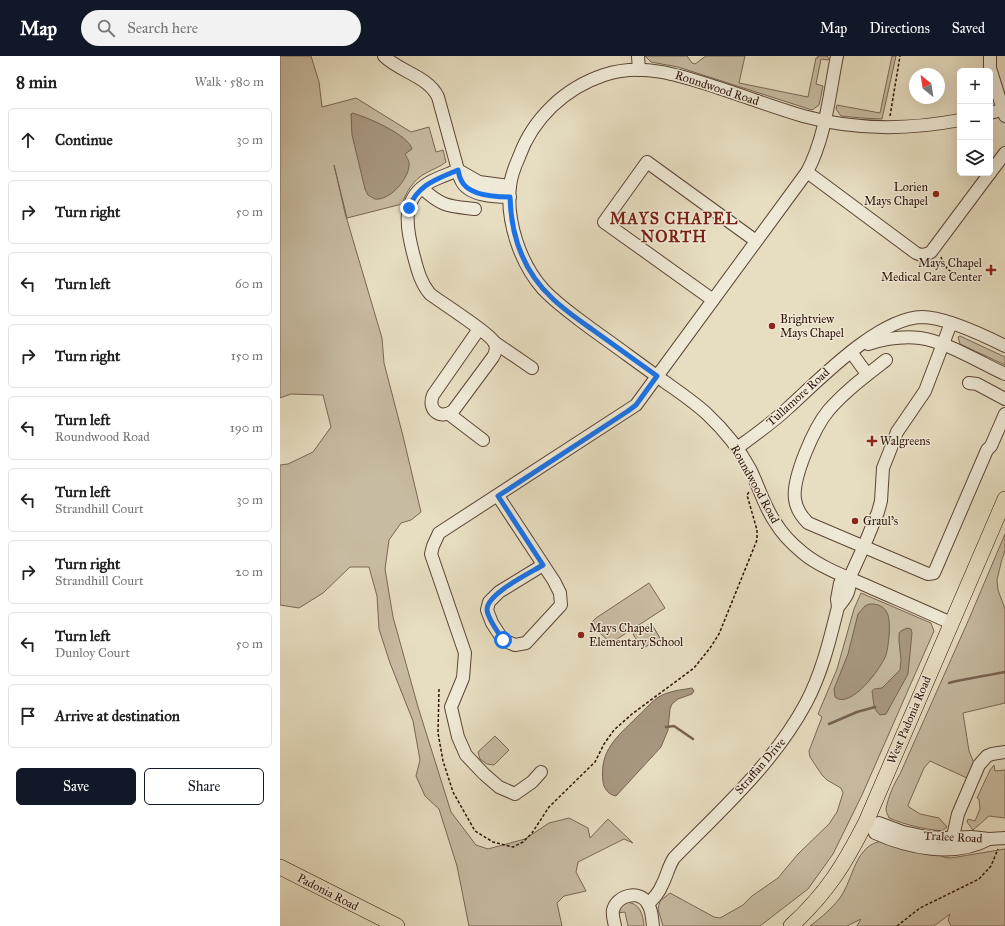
<!DOCTYPE html>
<html lang="en">
<head>
<meta charset="utf-8">
<style>
  body { margin:0; font-family:"IM FELL Great Primer",serif; background:#f2f2f2; color:#222 }
  .controls { position:absolute; right:12px; top:12px; display:grid; overflow:hidden; border-radius:6px; box-shadow:0 4px 16px #0002 }
  .controls button { width:36px; height:36px; display:grid; place-items:center; padding:0; border:0; border-bottom:1px solid #e0e0e0; background:#fff; color:#222; font:20px sans-serif }
  .compass { position:absolute; left:629px; top:12px; width:36px; height:36px; border-radius:50%; background:#fff; box-shadow:0 4px 16px #0002; rotate:330deg }
  .stop { position:absolute; width:12px; height:12px; margin:-9px; border:3px solid #1a73e8; border-radius:50%; background:#fff }
  .stop.end { background:#1a73e8; border-color:#fff; box-shadow:0 1px 4px #0008 }
  .list { margin:0; padding:0; list-style:none }
  h2 { display:flex; justify-content:space-between; align-items:center; height:52px; margin:0; padding:0 16px; font-size:17px }
  h2 small { font-size:13px; font-weight:400; color:#767676 }
  .list li { display:grid; grid-template-columns:26px 1fr auto; gap:12px; align-items:center; box-sizing:border-box; height:64px; margin:0 8px 8px; padding:0 8px; border:1px solid #e0e0e0; border-radius:6px }
  .list b { display:block; font-size:15px; white-space:nowrap }
  .list p { margin:0; font-size:13px; white-space:nowrap; color:#767676 }
  .list em { font-size:13px; font-style:normal; color:#767676 }
  .actions { display:flex; gap:8px; padding:12px 16px }
  .actions a { flex:1; padding:9px 0; border:1px solid #111827; border-radius:6px; text-align:center; font-size:14px; color:#111827 }
  .actions .main { background:#111827; color:#fff }
  .icon { flex:none; width:22px; height:22px; fill:none; stroke:currentColor; stroke-width:2; stroke-linecap:round; stroke-linejoin:round }
  .map { position:relative; flex:none; width:725px; height:870px; overflow:hidden }
  header { display:flex; align-items:center; gap:24px; box-sizing:border-box; height:56px; padding:0 20px; background:#111827; color:#fff }
  header strong { font-size:19px }
  nav { display:flex; gap:22px; margin-inline-start:auto; font-size:14px }
  .search { width:280px; height:36px; background:#f2f2f2; display:flex; align-items:center; gap:10px; box-sizing:border-box; padding:0 14px; border-radius:22px; color:#767676; font-size:15px }
  main { display:flex }
  aside { flex:1; background:#fff }
  .map>svg:first-child { display:block }
</style>
</head>
<body>
<header>
<strong>Map</strong>
<div class="search"><svg class="icon" aria-label="search" viewBox="0 0 24 24"><circle cx="10" cy="10" r="6"/><path d="M15 15l6 6"/></svg>Search here</div>
<nav><a>Map</a><a>Directions</a><a>Saved</a></nav>
</header>
<main>
<aside>
<h2>8 min<small>Walk · 580 m</small></h2>
<ul class="list">
<li><svg class="icon" aria-label="ahead" viewBox="0 0 24 24"><path d="M12 20V5M6 11l6-6 6 6"/></svg><div><b>Continue</b></div><em>30 m</em></li>
<li><svg class="icon" aria-label="right" viewBox="0 0 24 24"><path d="M7 20v-9h11M14 6l5 5-5 5"/></svg><div><b>Turn right</b></div><em>50 m</em></li>
<li><svg class="icon" aria-label="left" viewBox="0 0 24 24"><path d="M17 20v-9H6M10 6l-5 5 5 5"/></svg><div><b>Turn left</b></div><em>60 m</em></li>
<li><svg class="icon" aria-label="right" viewBox="0 0 24 24"><path d="M7 20v-9h11M14 6l5 5-5 5"/></svg><div><b>Turn right</b></div><em>150 m</em></li>
<li><svg class="icon" aria-label="left" viewBox="0 0 24 24"><path d="M17 20v-9H6M10 6l-5 5 5 5"/></svg><div><b>Turn left</b><p>Roundwood Road</p></div><em>190 m</em></li>
<li><svg class="icon" aria-label="left" viewBox="0 0 24 24"><path d="M17 20v-9H6M10 6l-5 5 5 5"/></svg><div><b>Turn left</b><p>Strandhill Court</p></div><em>30 m</em></li>
<li><svg class="icon" aria-label="right" viewBox="0 0 24 24"><path d="M7 20v-9h11M14 6l5 5-5 5"/></svg><div><b>Turn right</b><p>Strandhill Court</p></div><em>20 m</em></li>
<li><svg class="icon" aria-label="left" viewBox="0 0 24 24"><path d="M17 20v-9H6M10 6l-5 5 5 5"/></svg><div><b>Turn left</b><p>Dunloy Court</p></div><em>50 m</em></li>
<li><svg class="icon" aria-label="arrive" viewBox="0 0 24 24"><path d="M6 21V4h12l-3 4 3 4H6"/></svg><div><b>Arrive at destination</b></div></li>
</ul>
<div class="actions"><a class="main">Save</a><a>Share</a></div>
</aside>
<div class="map">
<svg width="725" height="870" viewBox="0 0 725 870">
  <rect width="100%" height="100%" fill="#e7dec1"/>
  <filter id="stains"><feTurbulence type="fractalNoise" baseFrequency=".005" numOctaves="4"/><feColorMatrix values="0 0 0 0 .2 0 0 0 0 .09 0 0 0 0 .02 0 0 0 .5 -.17"/></filter>
  <radialGradient id="worn" r=".72"><stop offset=".6" stop-color="#630" stop-opacity="0"/><stop offset="1" stop-color="#630" stop-opacity=".3"/></radialGradient>
  <g fill="#c7bba1" stroke="#7a6654">
    <path d="M0,0H31L39,26L42,51L76,42L131,76L149,71L156,96L163,94L166,106C160,111 153,113 146,117C134,123 126,136 122,148L67,162L54,109L65,157L102,282L104,307L123,380L141,456L131,464L121,467L109,484L105,513L113,561L138,651L171,756L196,789L208,793L245,783L269,767L289,762L308,772L310,782L328,763L353,787L344,783L298,806L296,816L306,835L284,840L277,847L282,870H189L177,810L159,753L145,740L136,720L140,704L133,665L110,607L99,573L97,540L89,511H70L43,537L19,552L0,549V409L8,408L33,396L51,371L43,339L11,338L0,342Z"/>
    <path d="M365,0H407L412,7L415,8L426,0H465L459,27L528,41L536,2H538V0H547L549,3L548,4L541,3L536,28L543,30L539,49L532,54L398,11L371,6Z"/>
    <path d="M612,0H616L602,63L582,62L561,60L556,53L557,49L600,57Z"/>
    <path d="M680,280L725,301V309L680,288L678,281Z"/>
    <path d="M725,478V495L722,503L717,524L718,534L725,553V647L683,657L689,695L694,707L687,722L650,705L644,712L628,749L629,751L640,758L659,762L667,771L662,775C643,773 626,769 609,762C608,759 606,756 606,753C608,741 614,728 620,718L689,563Z"/>
    <path d="M369,527L385,552L331,587L310,568L316,562Z"/>
    <path d="M581,537L651,567L654,575L582,739L553,798L528,833L480,870H383L378,853L380,845L390,837L434,861L440,862L463,849L472,840L498,822L518,798L549,768L557,756L563,737L561,732L547,724L542,719L530,701L529,695L542,661L538,658L557,613L574,553Z"/>
    <path d="M371,567L380,582L362,593L353,578Z"/>
    <path d="M215,680L229,694L214,709L207,708L200,703L198,696Z"/>
    <path d="M714,709L715,715L725,714V762L709,760L693,774L687,766L688,763L695,765L700,753L699,743L697,742L710,714Z"/>
    <path d="M603,785L660,799L663,801L671,802L725,793V870H671L668,864L670,858L654,870H577L581,863L567,870H530C541,862 552,852 560,842C574,822 575,788 603,785Z"/>
    <path d="M346,846C360,847 363,858 364,870H348L345,856L338,857L339,853Z"/>
  </g>
  <g fill="#a89881" stroke="#776250">
    <path d="M72,57C85,60 129,79 132,93L125,98C127,102 130,106 129,110C128,124 109,145 95,143L88,139L85,133L72,79L71,58Z"/>
    <path d="M589,548C611,547 610,565 609,581C608,587 608,593 606,599C601,613 570,654 555,641L554,633L568,598L578,558L585,550Z"/>
    <path d="M627,572L631,573L632,577L628,618L606,658L600,659C592,652 594,645 592,635L594,633L602,632L620,614L621,604L619,585V577L621,575Z"/>
    <path d="M412,632L414,635L412,638L398,643L392,648L390,653L388,674L381,691L336,740C329,739 324,733 323,726C319,694 337,681 357,661C364,655 370,647 377,642C387,635 401,634 412,632Z"/>
  </g>
  <g fill="none" stroke-linecap="round" stroke-linejoin="round">
    <g stroke="#776250" stroke-width="2.5">
      <path d="M669,627C688,622 706,620 725,616"/>
      <path d="M549,668L577,656L595,651"/>
      <path d="M386,671L394,670L413,683"/>
    </g>
    <defs>
      <g id="minor">
        <path d="M104,0C120,16 148,20 158,41L178,114C169,118 159,121 150,126C121,142 126,170 133,197C137,212 140,226 150,238C162,247 209,277 214,286C217,291 216,296 213,301L173,355C160,364 147,354 153,339L199,273"/>
        <path d="M358,0L359,14"/>
        <path d="M710,0V12L725,60"/>
        <path d="M710,57L725,53"/>
        <path d="M527,116L636,197C642,200 645,199 651,196L710,117"/>
        <path d="M710,117L725,97"/>
        <path d="M230,130L199,126L178,114C179,117 179,121 181,124C188,140 215,141 230,141"/>
        <path d="M142,132C162,151 169,150 195,153"/>
        <path d="M433,244L324,166L367,106L476,185"/>
        <path d="M214,286L252,312"/>
        <path d="M588,288C604,283 623,280 640,282C665,285 701,307 725,318"/>
        <path d="M571,296L587,318"/>
        <path d="M606,304C586,320 565,335 548,355C534,372 512,422 515,443C516,453 521,460 528,467L648,518L654,517L707,394L711,390L725,358"/>
        <path d="M689,327L697,328L725,343"/>
        <path d="M169,358L203,384"/>
        <path d="M457,392C475,379 492,367 508,352C539,324 598,262 642,261C664,261 705,280 725,290"/>
        <path d="M218,440L274,525L280,537L281,549L246,587L235,589L223,584L212,567L207,554L209,546L219,536L263,509"/>
        <path d="M569,523L584,490L598,456L601,445L603,412L609,397L617,376L645,335L671,267"/>
        <path d="M558,551C566,542 571,535 569,523"/>
        <path d="M671,567C643,554 614,542 585,529C564,520 540,511 523,497C512,488 502,478 495,466C484,450 479,431 470,413C459,392 444,374 427,358C414,346 399,336 385,326C361,309 337,291 313,274C296,261 278,249 263,233C240,207 226,165 230,130C231,120 235,110 239,101C253,62 285,32 324,19C364,6 402,20 439,32C467,41 495,52 523,60C574,74 628,74 680,64"/>
        <path d="M261,716L252,726L235,738L219,731L204,718L186,699L178,681L171,651L183,622L185,597L151,498L153,490L159,477L356,349L527,116C546,80 549,39 557,0"/>
        <path d="M586,767L592,769L595,777C628,792 675,802 709,783"/>
        <path d="M592,769L599,767L623,776L647,781L667,782L691,781L709,783L725,782"/>
        <path d="M671,789L678,758L699,709L707,700L712,698L725,696"/>
        <path d="M368,848C374,842 379,837 382,829C387,820 388,811 394,802C442,753 494,707 526,647C542,617 550,583 558,551L557,543L560,527L569,523"/>
        <path d="M335,870C334,865 332,859 333,854C337,839 360,833 368,848C372,854 372,863 373,870"/>
      </g>
      <g id="major">
        <path d="M0,811L117,870"/>
        <path d="M511,870C547,837 564,809 586,766L725,443"/>
      </g>
    </defs>
    <use href="#minor" stroke="#5c4435" stroke-width="14"/>
    <use href="#major" stroke="#2d1106" stroke-width="16"/>
    <g stroke="#2d1106" stroke-width="1.5" stroke-dasharray="3 2" stroke-linecap="butt">
      <path d="M610,60L620,0"/>
      <path d="M661,201C665,215 675,219 688,224"/>
      <path d="M159,633L158,677L163,705L173,736L195,775L213,786L233,791L243,786L252,777L269,751L315,706L324,688L334,674L352,658L414,612L430,592L439,578L477,484V474L467,439L469,436"/>
      <path d="M617,870L640,852L699,823L711,810L718,793"/>
    </g>
    <use href="#minor" stroke="#efead7" stroke-width="12"/>
    <use href="#major" stroke="#e7dec1" stroke-width="15"/>
  </g>
  <g fill="none" stroke-linecap="round" stroke-linejoin="round">
    <path stroke="#1a73e8" stroke-width="5" d="M129,152C137,129 157,123 178,114C179,117 179,121 181,124C188,140 215,141 230,141C231,180 243,215 272,242C284,254 299,264 313,274C334,289 356,305 377,320L356,349L348,355L218,440L263,509C250,517 208,537 207,553C207,562 218,576 223,584"/>
  </g>
  <g fill="#8f2418" stroke="#efead7" stroke-width="1.5">
    <circle cx="656" cy="138" r="4"/>
    <path d="M709 208h4v4h4v4h-4v4h-4v-4h-4v-4h4z"/>
    <circle cx="492" cy="270" r="4"/>
    <path d="M590 379h4v4h4v4h-4v4h-4v-4h-4v-4h4z"/>
    <circle cx="575" cy="465" r="4"/>
    <circle cx="301" cy="579" r="4"/>
  </g>
  <g text-anchor="middle" dominant-baseline="central" stroke-width="3" stroke-linejoin="round" paint-order="stroke">
    <g font-size="12" fill="#2d1106" stroke="#efead7">
      <text transform="translate(437 32) rotate(18)">Roundwood Road</text>
      <text transform="translate(518 341) rotate(-42)">Tullamore Road</text>
      <text transform="translate(475 428) rotate(61)">Roundwood Road</text>
      <text transform="translate(629 664) rotate(-67)">West Padonia Road</text>
      <text transform="translate(480 710) rotate(-49)">Straffan Drive</text>
      <text transform="translate(673 781) rotate(3)">Tralee Road</text>
      <text transform="translate(48 836) rotate(27)">Padonia Road</text>
    </g>
    <g font-size="12" fill="#2d1106" stroke="#efead7" text-anchor="start">
      <text x="648" y="131" text-anchor="end">Lorien<tspan x="648" dy="14">Mays Chapel</tspan></text>
      <text x="702" y="207" text-anchor="end">Mays Chapel<tspan x="702" dy="14">Medical Care Center</tspan></text>
      <text x="500" y="263">Brightview<tspan x="500" dy="14">Mays Chapel</tspan></text>
      <text x="600" y="385">Walgreens</text>
      <text x="583" y="465">Graul's</text>
      <text x="309" y="572">Mays Chapel<tspan x="309" dy="14">Elementary School</tspan></text>
    </g>
    <g font-size="16" font-weight="bold" letter-spacing="1" fill="#7a1f14" stroke="#efead7">
      <text x="394" y="162">MAYS CHAPEL<tspan x="394" dy="18">NORTH</tspan></text>
    </g>
  </g>
  <rect width="100%" height="100%" filter="url(#stains)"/>
  <rect width="100%" height="100%" fill="url(#worn)"/>
</svg>
<div class="controls">
<button>+</button>
<button>−</button>
<button><svg class="icon" aria-label="layers" viewBox="0 0 24 24"><path d="M12 4l9 5-9 5-9-5zM3 14l9 5 9-5"/></svg></button>
</div>
<svg class="compass" viewBox="-18 -18 36 36"><path d="M0-13l5 13h-10z" fill="#e53935"/><path d="M0 13l5-13h-10z" fill="#767676"/></svg>
<div class="stop" style="left:223px;top:584px"></div>
<div class="stop end" style="left:129px;top:152px"></div>
</div>
</main>
</body>
</html>
